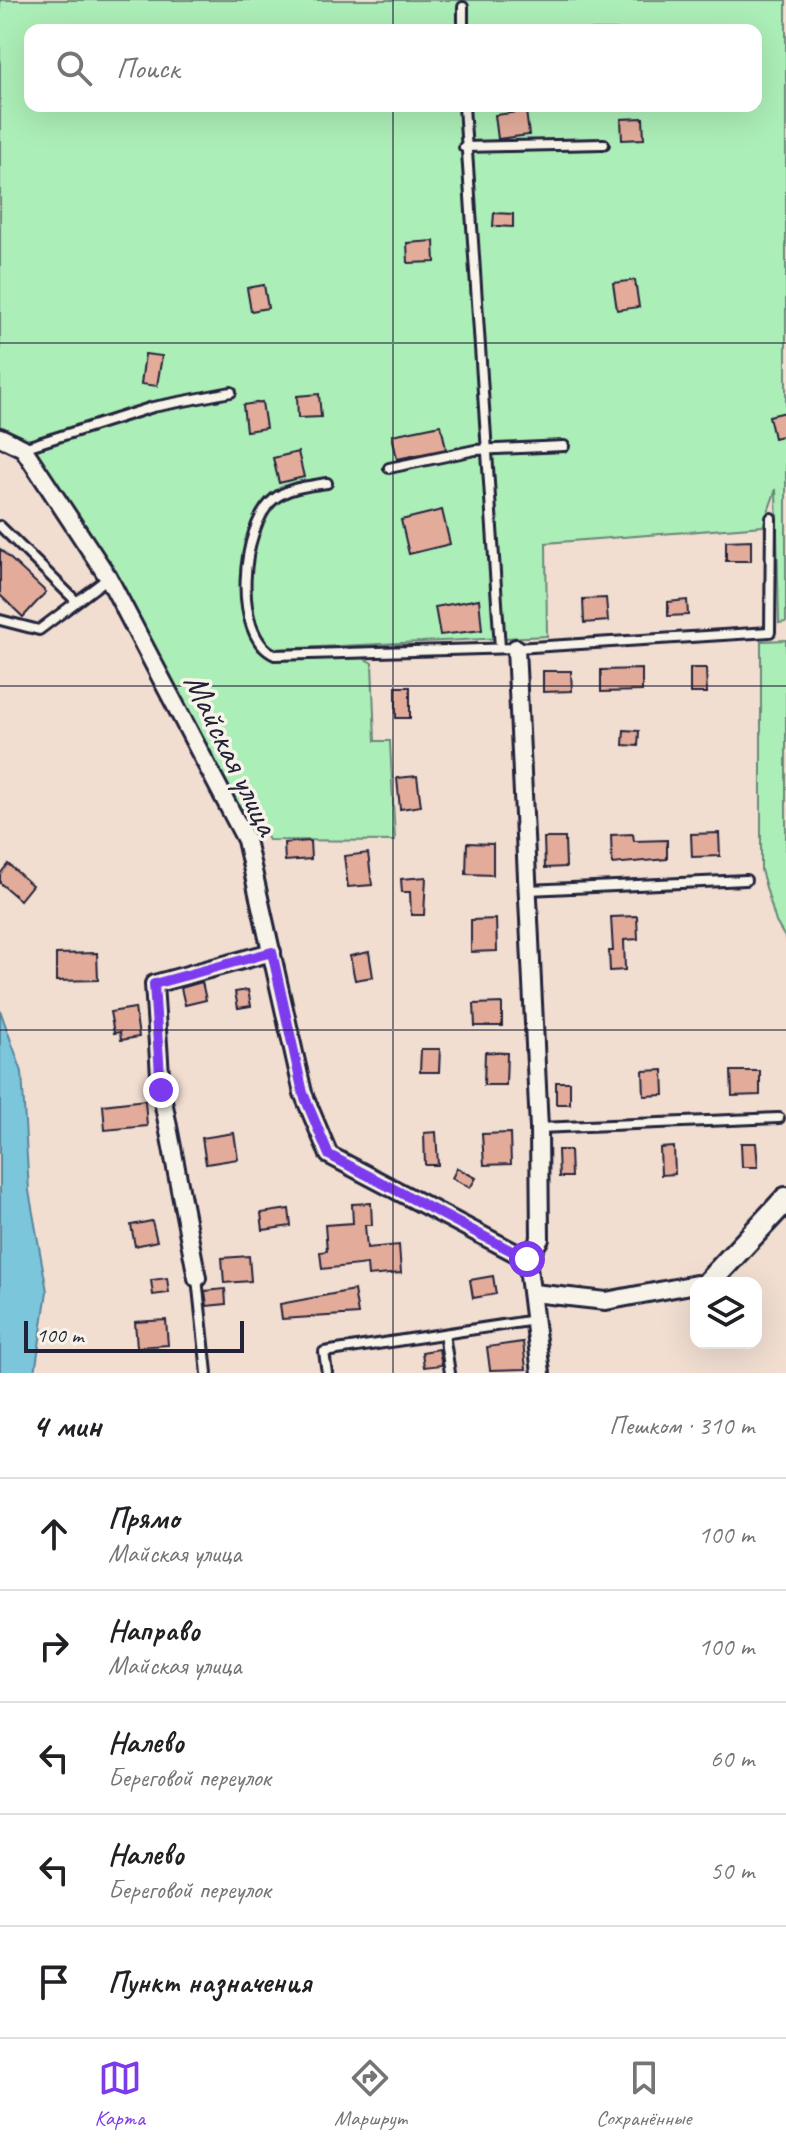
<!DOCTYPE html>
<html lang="ru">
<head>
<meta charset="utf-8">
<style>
  body { margin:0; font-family:Caveat,sans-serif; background:#f2f2f2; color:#202124 }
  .controls { position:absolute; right:24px; bottom:24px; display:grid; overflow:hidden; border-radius:16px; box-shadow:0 8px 32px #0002 }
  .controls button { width:72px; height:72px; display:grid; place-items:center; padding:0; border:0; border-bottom:2px solid #e0e0e0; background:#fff; color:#202124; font:40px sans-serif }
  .scale { position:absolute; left:24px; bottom:20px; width:220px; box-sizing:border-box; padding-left:8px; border:4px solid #22223b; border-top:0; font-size:22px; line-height:28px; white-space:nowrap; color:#22223b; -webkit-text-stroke:6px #f7f3e8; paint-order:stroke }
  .stop { position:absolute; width:24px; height:24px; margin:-18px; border:6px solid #7c3aed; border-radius:50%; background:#fff }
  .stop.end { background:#7c3aed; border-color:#fff; box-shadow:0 2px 8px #0008 }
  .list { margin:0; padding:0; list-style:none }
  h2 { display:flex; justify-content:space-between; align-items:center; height:104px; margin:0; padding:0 32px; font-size:34px }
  h2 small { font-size:26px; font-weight:400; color:#757577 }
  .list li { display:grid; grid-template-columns:52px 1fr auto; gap:24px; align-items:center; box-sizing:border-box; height:112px; padding:0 32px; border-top:2px solid #e0e0e0 }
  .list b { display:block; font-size:30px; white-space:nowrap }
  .list p { margin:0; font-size:26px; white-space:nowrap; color:#757577 }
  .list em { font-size:26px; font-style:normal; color:#757577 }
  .icon { flex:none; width:44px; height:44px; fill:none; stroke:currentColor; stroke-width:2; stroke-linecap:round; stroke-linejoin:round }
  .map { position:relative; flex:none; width:786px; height:1373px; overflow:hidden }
  .search { position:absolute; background:#fff; box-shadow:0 8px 32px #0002; left:24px; right:24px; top:24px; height:88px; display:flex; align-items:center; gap:20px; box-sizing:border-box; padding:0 28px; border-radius:16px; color:#757577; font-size:30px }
  .sheet { height:664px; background:#fff }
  nav { display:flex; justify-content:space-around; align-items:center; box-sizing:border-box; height:112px; border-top:2px solid #e0e0e0; background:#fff; font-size:22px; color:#757577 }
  nav a { display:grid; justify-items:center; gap:4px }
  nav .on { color:#7c3aed }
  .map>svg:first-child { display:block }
</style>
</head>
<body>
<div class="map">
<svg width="786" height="1373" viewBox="0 0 786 1373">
  <rect width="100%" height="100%" fill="#f1ded1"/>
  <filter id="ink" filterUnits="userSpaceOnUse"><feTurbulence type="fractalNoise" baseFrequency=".0125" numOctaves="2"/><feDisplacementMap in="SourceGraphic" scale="16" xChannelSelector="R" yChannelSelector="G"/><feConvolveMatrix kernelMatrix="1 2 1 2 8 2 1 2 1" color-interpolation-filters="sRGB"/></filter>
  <g filter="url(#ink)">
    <g fill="#aceeb7" stroke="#678879" stroke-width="2" fill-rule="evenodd">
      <path d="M0,0H786V622L779,623L776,489L763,526L546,543L547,636L257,650L285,659L363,658L372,663L375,741H390L395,841L269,840L249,807L236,811L112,575L22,436L0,428ZM30,30H756V106H30Z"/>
      <path d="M786,640V939L776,922L761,870V641Z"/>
    </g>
    <path fill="#7cc6dc" stroke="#58849c" stroke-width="2" d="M0,1010L22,1072L29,1191L47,1291L35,1373H0Z"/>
    <g fill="#e3ac9a" stroke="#22223b" stroke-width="2">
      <path d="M526,111L529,135L498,139L495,115Z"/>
      <path d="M643,118L644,139L622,140L621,119Z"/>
      <path d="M494,213L513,214V227L493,226Z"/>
      <path d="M434,241L435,262L408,263L407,243Z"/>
      <path d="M635,280L639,307L617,310L613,283Z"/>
      <path d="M264,285L268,308L251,311L247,288Z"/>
      <path d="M145,354L162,356L157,386L141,384Z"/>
      <path d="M319,394L321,417L298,418L297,396Z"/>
      <path d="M262,402L266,428L246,431L243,405Z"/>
      <path d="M786,412V435L774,438L769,416Z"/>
      <path d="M441,425L446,449L397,459L392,435Z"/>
      <path d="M298,452L304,477L279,483L273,458Z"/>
      <path d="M442,510L450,544L409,554L401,520Z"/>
      <path d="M751,540V561H726V541Z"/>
      <path d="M0,549L46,592L23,617L0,595Z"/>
      <path d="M606,598L608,621L584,623L583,599Z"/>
      <path d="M479,599L482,630L440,635L435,607Z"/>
      <path d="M687,600L688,615L668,616V602Z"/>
      <path d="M690,668H706L707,693H690Z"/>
      <path d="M642,669V691L601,692V670Z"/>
      <path d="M543,671H571L572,691L543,692Z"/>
      <rect x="396" y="687" width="14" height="31"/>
      <path d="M624,730L639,731L638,746L623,745Z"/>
      <path d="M417,776L421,806L400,809L397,778Z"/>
      <path d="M719,833L720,856L692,857L691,834Z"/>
      <path d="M633,834L634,841L667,840V859L612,864L611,835Z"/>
      <path d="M544,838H565L566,867L545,868Z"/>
      <path d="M310,841L311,859L285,861L284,843Z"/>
      <path d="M467,843L493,844V875L466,874Z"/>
      <path d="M368,853L372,885L348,887L344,856Z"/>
      <path d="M8,864L32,885L20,900L0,883V874Z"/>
      <path d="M426,877L424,915H411L410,892H402L401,879Z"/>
      <path d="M637,916L638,939L624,940L625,970L610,971L609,951H613L611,917Z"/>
      <path d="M496,919L497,951L471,952V920Z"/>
      <path d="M369,952L373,977L355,980L350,956Z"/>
      <path d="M97,953L98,980L56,981V954Z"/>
      <path d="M202,982L206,1000L185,1005L181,988Z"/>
      <path d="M248,990L251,1006L238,1008L235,992Z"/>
      <path d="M502,1003V1026H475L474,1004Z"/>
      <path d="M135,1008L139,1037L121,1040L120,1032L114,1033L110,1012Z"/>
      <path d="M421,1049H440L439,1072H420Z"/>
      <path d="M485,1052L507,1053L506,1085H484Z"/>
      <path d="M663,1070L664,1095L644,1096L643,1071Z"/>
      <path d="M731,1071H760V1095L732,1096Z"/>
      <rect x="556" y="1082" width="14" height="22"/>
      <path d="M145,1100L147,1126L105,1130L103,1105Z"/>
      <path d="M436,1132L438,1165H425L424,1133Z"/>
      <path d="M234,1133L238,1159L206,1164L202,1138Z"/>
      <path d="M510,1133L511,1164L484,1165L482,1134Z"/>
      <path d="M741,1143H756L758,1167H742Z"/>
      <path d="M674,1147L675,1174L661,1175L660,1148Z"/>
      <path d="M558,1150H570L571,1177H559Z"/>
      <path d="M457,1168L476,1178L470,1188L452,1178Z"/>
      <path d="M371,1203L372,1225H365L367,1248L399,1245L401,1273L368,1276L367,1264L322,1269L320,1252L327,1251L325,1225L353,1223L352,1204Z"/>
      <path d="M289,1209L291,1226L263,1230L261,1213Z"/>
      <path d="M152,1221L157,1241L135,1246L131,1225Z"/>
      <path d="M249,1256L251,1281L224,1283L222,1258Z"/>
      <path d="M493,1276L496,1294L473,1298L470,1280Z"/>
      <path d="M167,1278L169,1293L153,1295L151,1280Z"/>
      <path d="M225,1289L226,1304L207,1306L205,1291Z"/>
      <path d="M354,1290L358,1314L282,1319L280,1304Z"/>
      <path d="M166,1320L168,1345L137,1347L135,1322Z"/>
      <path d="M523,1342L526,1369L490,1370L487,1347Z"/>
      <path d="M439,1349L442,1365L424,1367L422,1352Z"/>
    </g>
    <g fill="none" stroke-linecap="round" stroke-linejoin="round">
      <defs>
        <g id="service">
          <path d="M463,7V30"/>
          <path d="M464,106L500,648"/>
          <path d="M464,147L604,144"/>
          <path d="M23,448L153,407L231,392"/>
          <path d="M389,468L475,450L564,446"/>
          <path d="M327,483C309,486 289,487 274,499C241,526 231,636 275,655L516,648L770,632L771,518"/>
          <path d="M0,526L76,601"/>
          <path d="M0,620L39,630L108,578"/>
          <path d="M528,890L746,880"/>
          <path d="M539,1128L779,1118"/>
          <path d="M197,1278L207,1373"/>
          <path d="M444,1334L450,1373"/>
          <path d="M327,1373L324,1352L535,1320"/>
        </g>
        <g id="minor">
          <path d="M0,437L23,448L108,577L246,840L303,1093L329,1155L527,1259"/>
          <path d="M516,648L539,1128L540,1239L527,1259L541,1373"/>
          <path d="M197,1278L161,1090L154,984L272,952"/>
          <path d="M533,1293L606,1301L696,1284"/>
        </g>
        <path id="tertiary" d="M709,1282L786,1199"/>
      </defs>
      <use href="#service" stroke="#22223b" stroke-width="14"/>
      <use href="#minor" stroke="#22223b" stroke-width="22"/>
      <use href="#tertiary" stroke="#22223b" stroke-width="28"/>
      <use href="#service" stroke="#f7f3e8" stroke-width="8"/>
      <use href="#minor" stroke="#f7f3e8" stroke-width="16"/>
      <use href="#tertiary" stroke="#f7f3e8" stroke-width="22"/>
    </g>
  </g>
  <g fill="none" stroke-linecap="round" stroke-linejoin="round" filter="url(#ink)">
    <path stroke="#7c3aed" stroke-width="10" d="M161,1090L154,984L272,952L303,1093L329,1155L527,1259"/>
  </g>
  <path fill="none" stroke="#22223b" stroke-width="2" stroke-opacity="0.55" d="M393,0V30M393,106V1373M0,343H786M0,686H786M0,1030H786"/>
  <g text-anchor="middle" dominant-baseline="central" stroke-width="7" stroke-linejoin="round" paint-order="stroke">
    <g font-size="34" fill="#22223b" stroke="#f7f3e8">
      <text transform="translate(232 754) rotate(64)">Майская улица</text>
    </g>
  </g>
</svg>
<div class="controls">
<button><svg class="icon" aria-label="layers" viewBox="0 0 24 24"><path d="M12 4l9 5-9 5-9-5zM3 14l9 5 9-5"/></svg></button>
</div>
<div class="scale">100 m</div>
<div class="stop" style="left:527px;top:1259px"></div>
<div class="stop end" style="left:161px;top:1090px"></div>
<div class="search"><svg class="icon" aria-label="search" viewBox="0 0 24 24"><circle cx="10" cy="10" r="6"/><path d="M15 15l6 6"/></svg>Поиск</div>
</div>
<section class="sheet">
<h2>4 мин<small>Пешком · 310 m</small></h2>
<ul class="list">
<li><svg class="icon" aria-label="ahead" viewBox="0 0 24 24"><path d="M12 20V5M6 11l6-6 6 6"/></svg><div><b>Прямо</b><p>Майская улица</p></div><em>100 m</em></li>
<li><svg class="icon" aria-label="right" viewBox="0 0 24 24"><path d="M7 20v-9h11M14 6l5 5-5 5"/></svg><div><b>Направо</b><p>Майская улица</p></div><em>100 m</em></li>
<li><svg class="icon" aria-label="left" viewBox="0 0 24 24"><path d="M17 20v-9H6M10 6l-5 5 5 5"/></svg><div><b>Налево</b><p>Береговой переулок</p></div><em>60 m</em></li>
<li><svg class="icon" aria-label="left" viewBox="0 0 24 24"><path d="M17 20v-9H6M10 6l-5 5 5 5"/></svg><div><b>Налево</b><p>Береговой переулок</p></div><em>50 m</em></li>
<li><svg class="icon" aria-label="arrive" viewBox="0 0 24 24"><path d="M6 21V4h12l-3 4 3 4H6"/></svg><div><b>Пункт назначения</b></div></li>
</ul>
</section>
<nav>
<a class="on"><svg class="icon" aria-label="map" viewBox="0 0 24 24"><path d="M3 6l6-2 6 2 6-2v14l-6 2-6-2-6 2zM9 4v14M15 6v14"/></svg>Карта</a>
<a><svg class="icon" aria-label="directions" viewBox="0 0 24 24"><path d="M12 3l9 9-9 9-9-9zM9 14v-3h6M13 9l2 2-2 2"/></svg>Маршрут</a>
<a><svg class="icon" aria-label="saved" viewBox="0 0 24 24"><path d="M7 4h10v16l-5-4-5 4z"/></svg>Сохранённые</a>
</nav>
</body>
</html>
